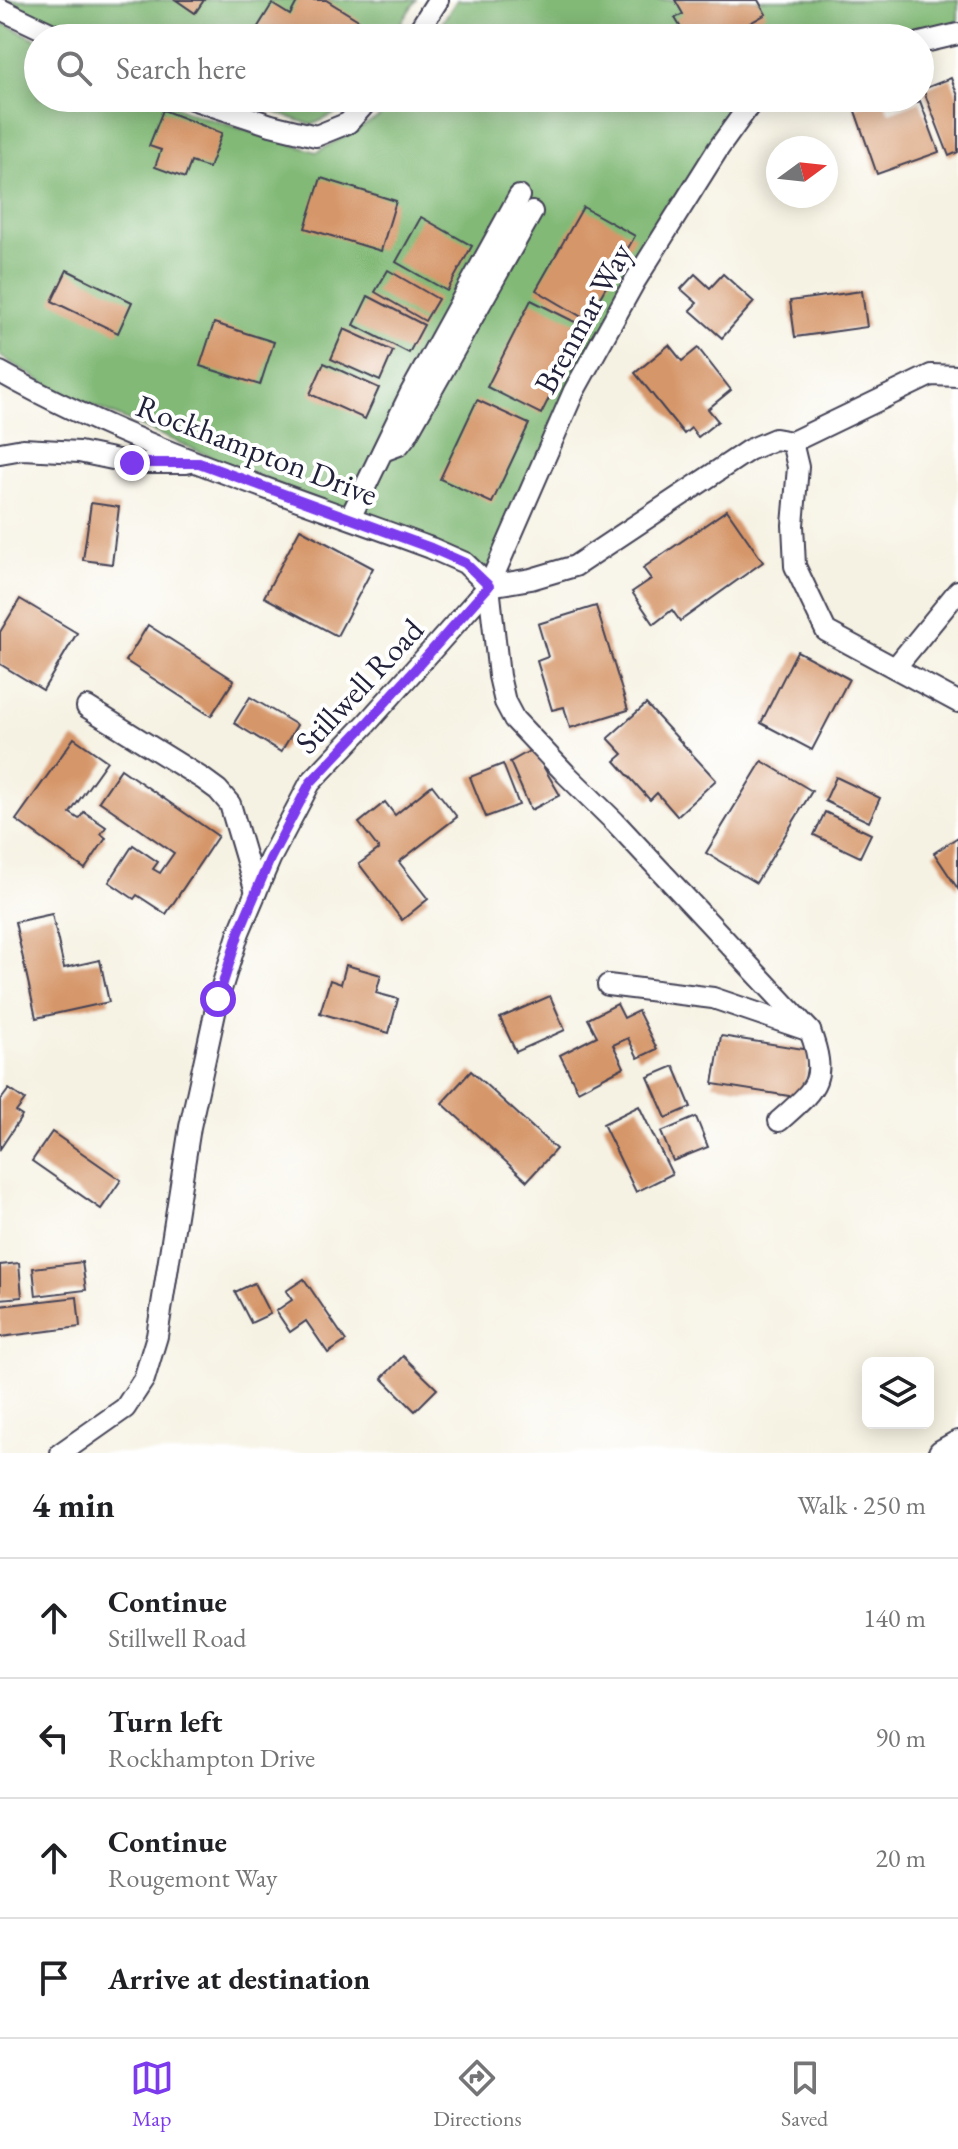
<!DOCTYPE html>
<html lang="en">
<head>
<meta charset="utf-8">
<style>
  body { margin:0; font-family:"EB Garamond",serif; background:#f2f2f2; color:#202124 }
  .controls { position:absolute; right:24px; bottom:24px; display:grid; overflow:hidden; border-radius:12px; box-shadow:0 4px 20px #0003 }
  .controls button { width:72px; height:72px; display:grid; place-items:center; padding:0; border:0; border-bottom:2px solid #e0e0e0; background:#fff; color:#202124; font:40px sans-serif }
  .compass { position:absolute; left:766px; top:136px; width:72px; height:72px; border-radius:50%; background:#fff; box-shadow:0 4px 20px #0003; rotate:75deg }
  .stop { position:absolute; width:24px; height:24px; margin:-18px; border:6px solid #7c3aed; border-radius:50%; background:#fff }
  .stop.end { background:#7c3aed; border-color:#fff; box-shadow:0 2px 8px #0008 }
  .list { margin:0; padding:0; list-style:none }
  h2 { display:flex; justify-content:space-between; align-items:center; height:104px; margin:0; padding:0 32px; font-size:34px }
  h2 small { font-size:26px; font-weight:400; color:#757577 }
  .list li { display:grid; grid-template-columns:52px 1fr auto; gap:24px; align-items:center; box-sizing:border-box; height:120px; padding:0 32px; border-top:2px solid #e0e0e0 }
  .list b { display:block; font-size:30px; white-space:nowrap }
  .list p { margin:0; font-size:26px; white-space:nowrap; color:#757577 }
  .list em { font-size:26px; font-style:normal; color:#757577 }
  .icon { flex:none; width:44px; height:44px; fill:none; stroke:currentColor; stroke-width:2; stroke-linecap:round; stroke-linejoin:round }
  .map { position:relative; flex:none; width:958px; height:1453px; overflow:hidden }
  .search { position:absolute; background:#fff; box-shadow:0 4px 20px #0003; left:24px; right:24px; top:24px; height:88px; display:flex; align-items:center; gap:20px; box-sizing:border-box; padding:0 28px; border-radius:44px; color:#757577; font-size:30px }
  .sheet { height:584px; background:#fff }
  nav { display:flex; justify-content:space-around; align-items:center; box-sizing:border-box; height:112px; border-top:2px solid #e0e0e0; background:#fff; font-size:22px; color:#757577 }
  nav a { display:grid; justify-items:center; gap:4px }
  nav .on { color:#7c3aed }
  .map>svg:first-child { display:block }
</style>
</head>
<body>
<div class="map">
<svg width="958" height="1453" viewBox="0 0 958 1453">
  <rect width="100%" height="100%" fill="#fff"/>
  <filter id="ink" filterUnits="userSpaceOnUse"><feTurbulence type="fractalNoise" baseFrequency=".0125" numOctaves="2"/><feDisplacementMap in="SourceGraphic" scale="16" xChannelSelector="R" yChannelSelector="G"/><feConvolveMatrix kernelMatrix="1 2 1 2 8 2 1 2 1" color-interpolation-filters="sRGB"/></filter>
  <filter id="wash" filterUnits="userSpaceOnUse"><feTurbulence type="fractalNoise" baseFrequency=".006" numOctaves="4" result="noise"/><feDisplacementMap in="SourceGraphic" scale="32" xChannelSelector="R" yChannelSelector="G"/><feGaussianBlur stdDeviation="1.8" result="paint"/><feColorMatrix in="noise" values="0 0 0 0 0 0 0 0 0 0 0 0 0 0 0 0 0 1.4 0 .05"/><feComposite in="paint" operator="in"/></filter>
  <g filter="url(#wash)">
    <rect width="100%" height="100%" fill="#f6f2e3"/>
    <g fill="#82b977" stroke="#526e59" stroke-width="2">
      <path d="M3,0H416L391,38H86Z"/>
      <path d="M457,0H958V22L887,38H432Z"/>
      <path d="M0,22L38,40V98H158L187,112L317,152L379,117L392,98H746L710,145L486,575L56,390L0,356Z"/>
      <path d="M232,98H350L341,111L312,125Z"/>
    </g>
    <g id="blocks">
      <g fill="#d59669">
        <path d="M176,0H204L195,13Z"/>
        <path d="M298,0H326L360,21L349,38H251L272,4L290,15Z"/>
        <path d="M675,0H758L766,14L723,38H687L675,18L683,14Z"/>
        <path d="M951,78L958,96V152L949,156L923,89Z"/>
        <path d="M883,98L889,113L920,101L939,152L877,174L854,108Z"/>
        <path d="M163,110L222,133L209,168L191,162L185,178L155,167L161,150L149,146Z"/>
        <path d="M321,178L396,201L381,251L305,228Z"/>
        <path d="M583,207L635,236L587,320L536,290Z"/>
        <path d="M421,217L472,246L447,291L396,262Z"/>
        <path d="M67,270L132,302L118,333L52,301Z"/>
        <path d="M388,270L438,299L425,321L375,292Z"/>
        <path d="M695,274L710,288L723,274L754,302L722,338L690,310L697,303L681,289Z"/>
        <path d="M862,291L867,327L795,337L790,301Z"/>
        <path d="M368,296L424,325L409,353L354,325Z"/>
        <path d="M531,300L585,327L541,414L487,387Z"/>
        <path d="M214,323L274,342L260,385L200,366Z"/>
        <path d="M344,329L393,351L380,381L331,359Z"/>
        <path d="M669,345L682,361L698,348L731,390L708,409L718,421L698,437L691,428L684,434L635,373Z"/>
        <path d="M324,363L379,388L365,419L310,394Z"/>
        <path d="M477,400L529,424L492,503L440,479Z"/>
        <path d="M91,503L119,507L112,564L83,560Z"/>
        <path d="M727,510L763,562L680,621L672,610L654,624L632,592L651,579L643,568Z"/>
        <path d="M300,529L373,568L337,636L264,597Z"/>
        <path d="M20,599L77,633L43,690L0,664V632Z"/>
        <path d="M596,606L628,710L570,728L564,707L552,710L537,661L548,657L538,624Z"/>
        <path d="M148,625L234,680L211,716L126,661Z"/>
        <path d="M797,651L849,679L812,750L761,723Z"/>
        <path d="M250,697L297,725L281,752L234,723Z"/>
        <path d="M646,704L716,780L677,816L657,793L650,800L615,761L623,754L608,738Z"/>
        <path d="M74,738L107,761L70,813L79,819L84,812L106,827L101,834L106,838L85,869L16,820Z"/>
        <path d="M533,749L560,795L531,810L510,762Z"/>
        <path d="M762,761L812,791L756,883L706,853Z"/>
        <path d="M503,764L519,805L486,817L470,777Z"/>
        <path d="M121,769L218,836L166,914L137,895L134,899L109,882L133,845L158,862L153,869L160,873L174,853L99,801Z"/>
        <path d="M836,777L880,798L869,822L825,801Z"/>
        <path d="M432,785L457,817L399,862L428,899L402,920L359,864L379,849L359,823L385,802L395,815Z"/>
        <path d="M825,812L871,834L860,857L814,835Z"/>
        <path d="M958,837V889L934,853Z"/>
        <path d="M52,914L64,968L100,960L109,1002L36,1018L15,922Z"/>
        <path d="M346,965L381,975L376,993L398,999L389,1033L320,1013L330,980L341,984Z"/>
        <path d="M550,996L565,1030L516,1052L500,1018Z"/>
        <path d="M617,1004L624,1018L638,1011L657,1049L638,1058L628,1038L613,1045L624,1067L578,1091L560,1055L597,1036L588,1019Z"/>
        <path d="M721,1036L810,1050L802,1098L713,1084Z"/>
        <path d="M674,1066L691,1107L666,1118L648,1077Z"/>
        <path d="M471,1071L556,1149L527,1181L442,1103Z"/>
        <path d="M9,1089L25,1100L16,1112L22,1116L0,1149V1101Z"/>
        <path d="M639,1106L672,1174L636,1192L603,1124Z"/>
        <path d="M696,1117L708,1147L673,1161L661,1132Z"/>
        <path d="M52,1132L121,1180L101,1209L32,1161Z"/>
        <path d="M82,1262L86,1290L36,1296L33,1268Z"/>
        <path d="M19,1263L22,1297L0,1299V1265Z"/>
        <path d="M304,1279L346,1341L328,1353L306,1321L290,1332L276,1311L292,1300L286,1291Z"/>
        <path d="M254,1283L270,1314L251,1323L235,1292Z"/>
        <path d="M77,1297L80,1327L0,1337V1306Z"/>
        <path d="M403,1356L437,1389L415,1411L382,1378Z"/>
      </g>
    </g>
  </g>
  <g filter="url(#ink)">
    <use href="#blocks" fill-opacity="0" stroke="#424154" stroke-width="2"/>
    <g fill="none" stroke-linecap="round" stroke-linejoin="round">
      <defs>
        <g id="minor">
          <path d="M0,9L61,38"/>
          <path d="M414,38L438,0"/>
          <path d="M920,43L958,34"/>
          <path d="M189,98L271,125L316,136L348,123L370,98"/>
          <path d="M760,98L751,103L718,149L635,281L574,391L489,586L499,676L505,702L514,719L566,774L615,822L810,1031C829,1081 815,1089 779,1121"/>
          <path d="M0,372C135,448 286,494 431,548L465,563L489,586"/>
          <path d="M792,442L798,467L793,525L795,566L826,631L958,702"/>
          <path d="M792,442L931,375L958,376"/>
          <path d="M383,451L399,445L406,436L532,212"/>
          <path d="M0,453L23,449L79,452L132,463H187"/>
          <path d="M350,518L411,392L519,196"/>
          <path d="M895,668L958,591"/>
          <path d="M87,707L203,779L218,790L230,804L256,892"/>
          <path d="M608,985L713,998L810,1031"/>
          <path d="M61,1453L125,1408L144,1379L157,1336L190,1127L218,999L239,932L270,859L310,783L367,723L489,586L531,579L575,566L749,450L775,439L792,442"/>
        </g>
        <path id="tertiary" d="M942,1453L958,1444"/>
      </defs>
      <use href="#minor" stroke="#424154" stroke-width="24"/>
      <use href="#tertiary" stroke="#424154" stroke-width="30"/>
      <use href="#minor" stroke="#fff" stroke-width="20"/>
      <use href="#tertiary" stroke="#fff" stroke-width="26"/>
    </g>
  </g>
  <g fill="none" stroke-linecap="round" stroke-linejoin="round" filter="url(#ink)">
    <path stroke="#7c3aed" stroke-width="10" d="M132,463H199L431,548L465,563L489,586L367,723L310,783L270,859L239,932L218,999"/>
  </g>
  <g text-anchor="middle" dominant-baseline="central" stroke-width="8" stroke-linejoin="round" paint-order="stroke">
    <g font-size="32" fill="#22223b" stroke="#fff">
      <text transform="translate(583 318) rotate(-61)">Brenmar Way</text>
      <text transform="translate(257 450) rotate(21)">Rockhampton Drive</text>
      <text transform="translate(359 686) rotate(-47)">Stillwell Road</text>
    </g>
  </g>
</svg>
<div class="controls">
<button><svg class="icon" aria-label="layers" viewBox="0 0 24 24"><path d="M12 4l9 5-9 5-9-5zM3 14l9 5 9-5"/></svg></button>
</div>
<svg class="compass" viewBox="-18 -18 36 36"><path d="M0-13l5 13h-10z" fill="#e53935"/><path d="M0 13l5-13h-10z" fill="#757577"/></svg>
<div class="stop" style="left:218px;top:999px"></div>
<div class="stop end" style="left:132px;top:463px"></div>
<div class="search"><svg class="icon" aria-label="search" viewBox="0 0 24 24"><circle cx="10" cy="10" r="6"/><path d="M15 15l6 6"/></svg>Search here</div>
</div>
<section class="sheet">
<h2>4 min<small>Walk · 250 m</small></h2>
<ul class="list">
<li><svg class="icon" aria-label="ahead" viewBox="0 0 24 24"><path d="M12 20V5M6 11l6-6 6 6"/></svg><div><b>Continue</b><p>Stillwell Road</p></div><em>140 m</em></li>
<li><svg class="icon" aria-label="left" viewBox="0 0 24 24"><path d="M17 20v-9H6M10 6l-5 5 5 5"/></svg><div><b>Turn left</b><p>Rockhampton Drive</p></div><em>90 m</em></li>
<li><svg class="icon" aria-label="ahead" viewBox="0 0 24 24"><path d="M12 20V5M6 11l6-6 6 6"/></svg><div><b>Continue</b><p>Rougemont Way</p></div><em>20 m</em></li>
<li><svg class="icon" aria-label="arrive" viewBox="0 0 24 24"><path d="M6 21V4h12l-3 4 3 4H6"/></svg><div><b>Arrive at destination</b></div></li>
</ul>
</section>
<nav>
<a class="on"><svg class="icon" aria-label="map" viewBox="0 0 24 24"><path d="M3 6l6-2 6 2 6-2v14l-6 2-6-2-6 2zM9 4v14M15 6v14"/></svg>Map</a>
<a><svg class="icon" aria-label="directions" viewBox="0 0 24 24"><path d="M12 3l9 9-9 9-9-9zM9 14v-3h6M13 9l2 2-2 2"/></svg>Directions</a>
<a><svg class="icon" aria-label="saved" viewBox="0 0 24 24"><path d="M7 4h10v16l-5-4-5 4z"/></svg>Saved</a>
</nav>
</body>
</html>
